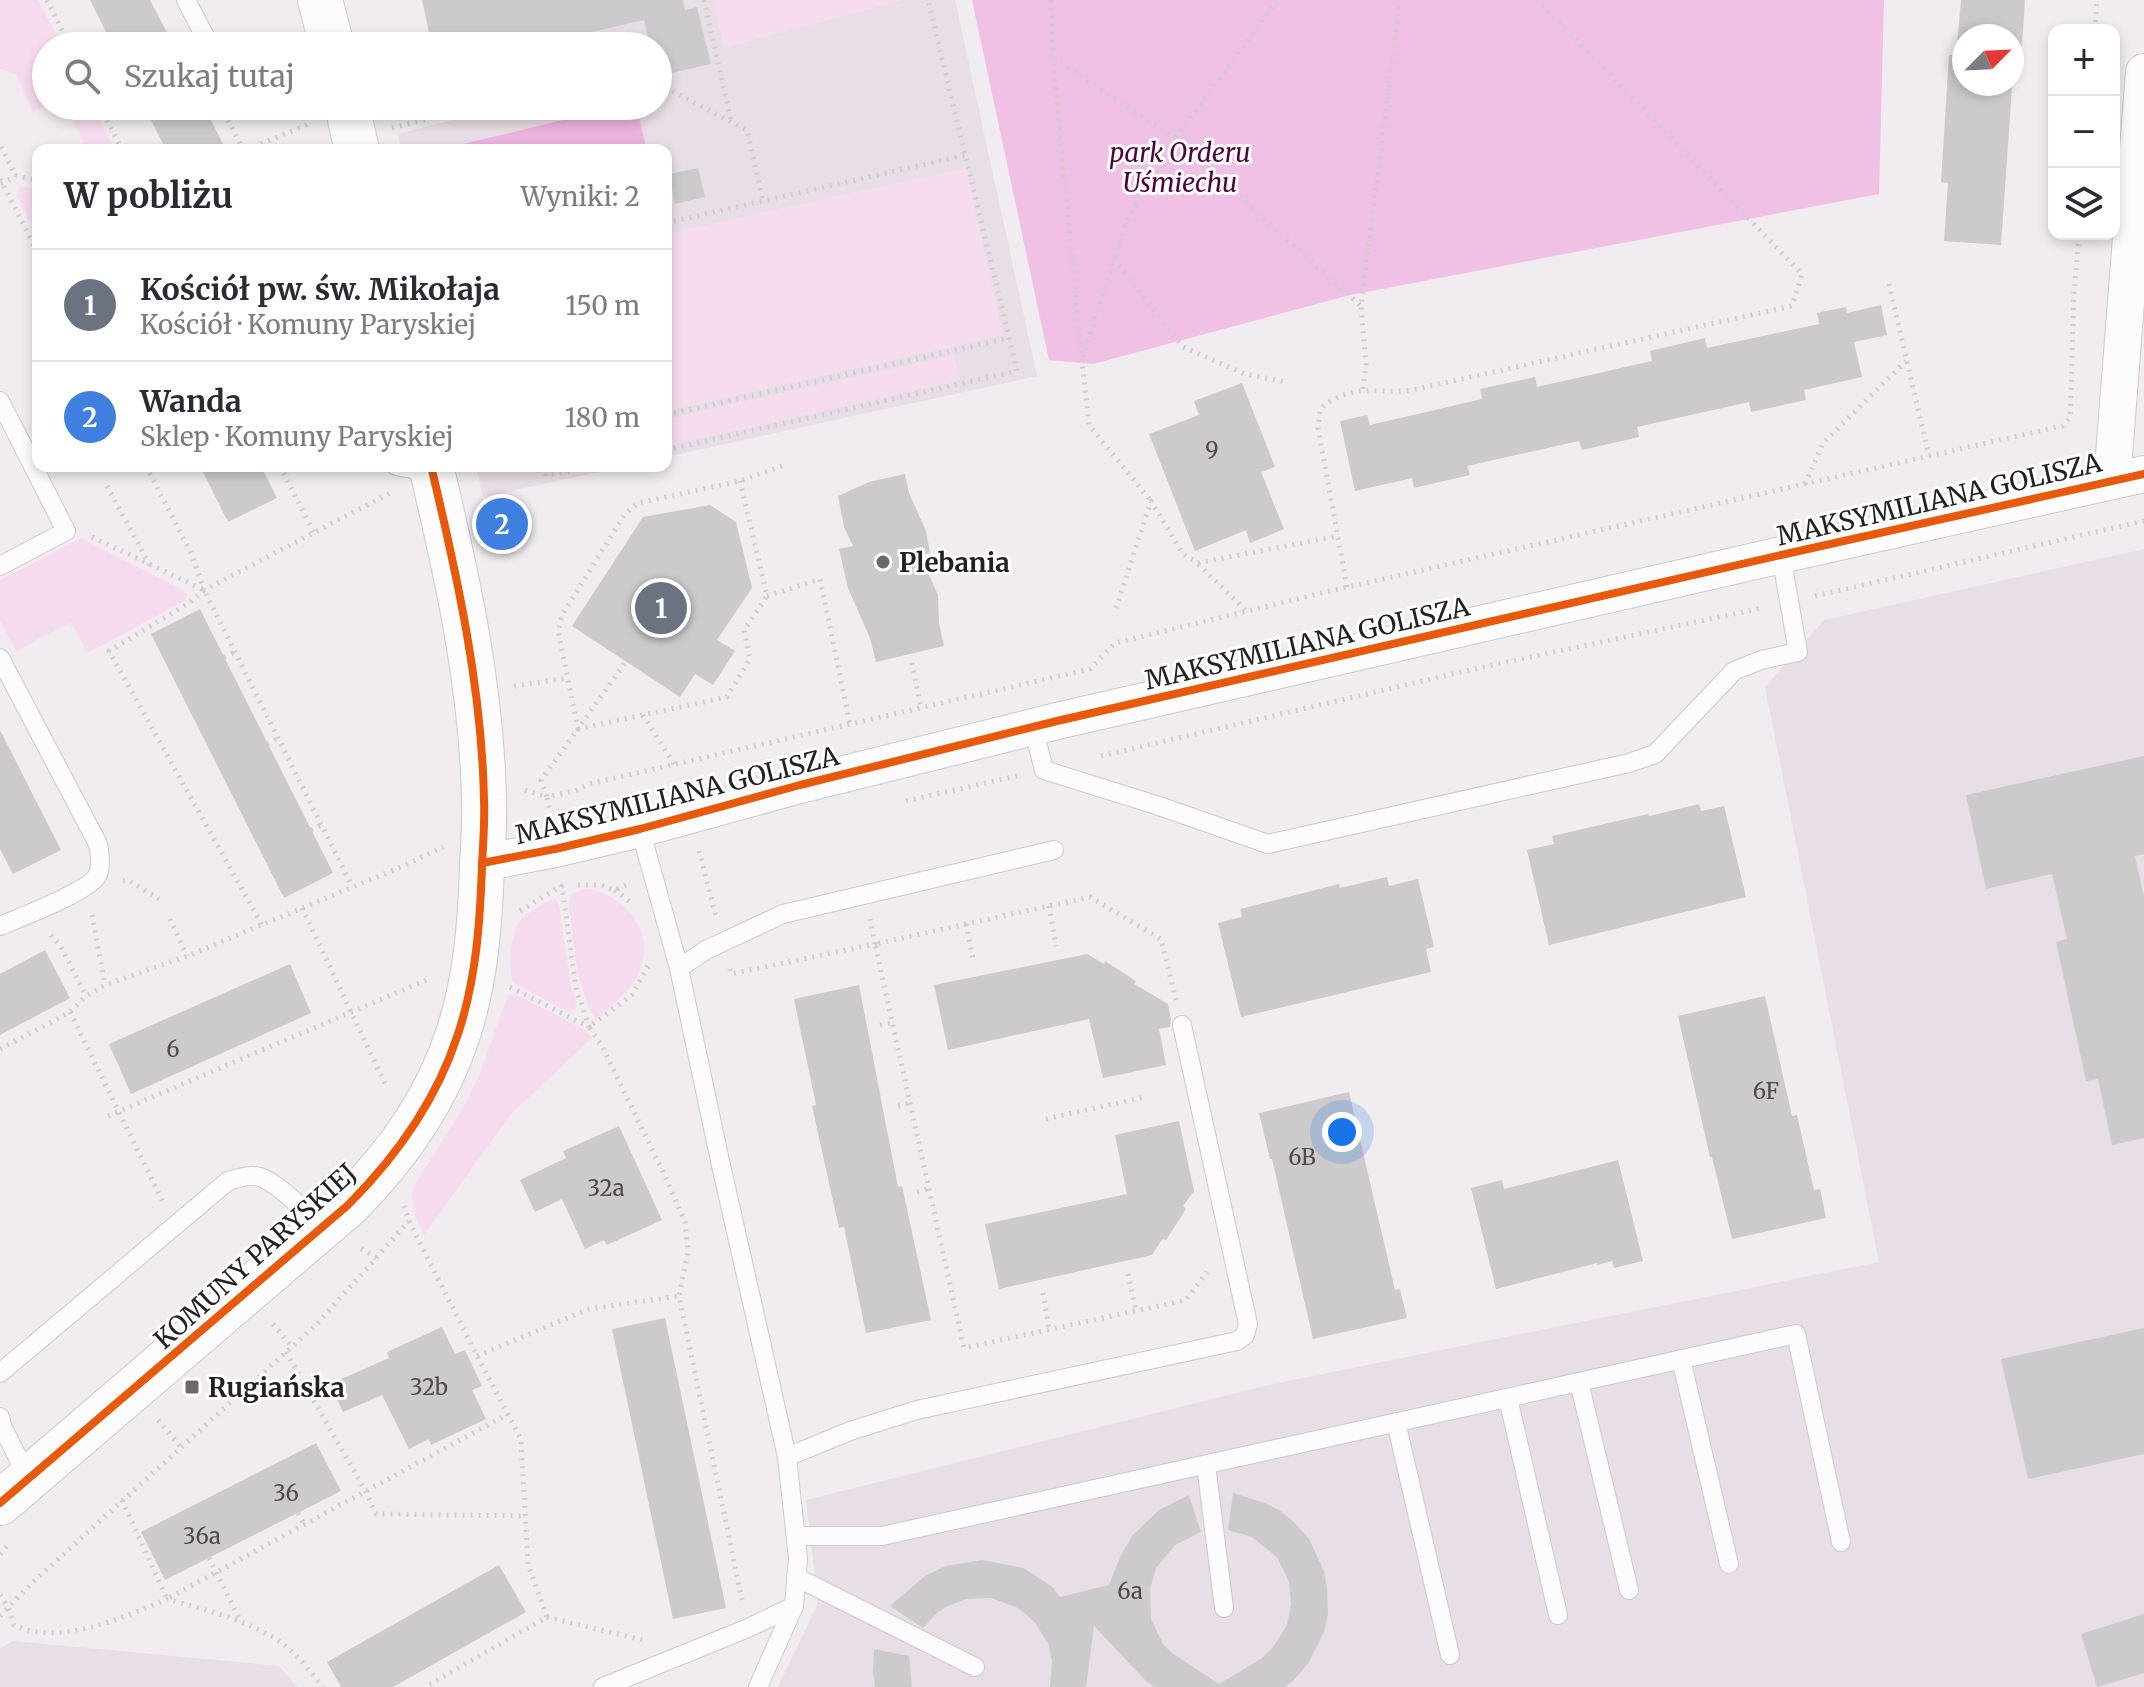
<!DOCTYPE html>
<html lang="pl">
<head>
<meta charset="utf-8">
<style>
  body { margin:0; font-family:Merriweather,serif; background:#f2f2f3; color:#2b2b33 }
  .controls { position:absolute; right:24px; top:24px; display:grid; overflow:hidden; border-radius:16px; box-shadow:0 4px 12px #0003 }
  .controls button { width:72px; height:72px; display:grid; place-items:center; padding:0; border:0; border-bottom:2px solid #e1e1e2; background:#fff; color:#2b2b33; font:40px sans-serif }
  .compass { position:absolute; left:1952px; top:24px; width:72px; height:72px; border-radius:50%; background:#fff; box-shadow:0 4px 12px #0003; rotate:66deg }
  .you { position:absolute; left:1342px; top:1132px; width:28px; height:28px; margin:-20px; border:6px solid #fff; border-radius:50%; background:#1a73e8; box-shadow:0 0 0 12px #1a73e833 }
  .badge { display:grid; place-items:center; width:52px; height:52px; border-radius:50%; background:#6b676a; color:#fff; font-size:26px; font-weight:700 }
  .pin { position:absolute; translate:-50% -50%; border:4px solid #fff; box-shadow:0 2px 8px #0006 }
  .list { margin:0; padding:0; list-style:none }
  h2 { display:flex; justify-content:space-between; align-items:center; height:104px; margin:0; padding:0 32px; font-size:34px }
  h2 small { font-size:26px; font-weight:400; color:#7c7c81 }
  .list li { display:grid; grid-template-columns:52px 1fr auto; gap:24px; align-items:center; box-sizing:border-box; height:112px; padding:0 32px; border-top:2px solid #e1e1e2 }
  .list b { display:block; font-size:30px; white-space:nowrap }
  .list p { margin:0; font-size:26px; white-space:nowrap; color:#7c7c81 }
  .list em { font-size:26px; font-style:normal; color:#7c7c81 }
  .icon { flex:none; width:44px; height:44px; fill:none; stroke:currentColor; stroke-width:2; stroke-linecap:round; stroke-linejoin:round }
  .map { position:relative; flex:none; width:2144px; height:1687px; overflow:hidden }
  .search { position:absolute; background:#fff; box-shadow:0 4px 12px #0003; left:32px; top:32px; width:640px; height:88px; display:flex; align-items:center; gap:20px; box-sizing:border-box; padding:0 28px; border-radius:44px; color:#7c7c81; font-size:30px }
  .panel { position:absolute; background:#fff; box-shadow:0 4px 12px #0003; left:32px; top:144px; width:640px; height:328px; border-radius:16px }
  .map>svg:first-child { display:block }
</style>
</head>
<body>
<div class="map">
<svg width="2144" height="1687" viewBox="0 0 2144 1687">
  <rect width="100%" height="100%" fill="#f0ecef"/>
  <g fill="#e8dee5">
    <path d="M422,0H955L1037,376L666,457V150H402L398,134L452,120L449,106H658V46H432Z"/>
    <path d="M476,466H627L483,497Z"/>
    <path d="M2144,549V1687H778L818,1603L806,1500L1273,1384L1879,1262L1765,687L1824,620Z"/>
    <path d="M12,1641L279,1666L297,1687H0V1649Z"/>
  </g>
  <g fill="#f7dcef">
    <path d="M0,0H38L62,46H46V106L33,112L16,74L0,69Z"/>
    <path d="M713,0H904L724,48Z"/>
    <path d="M65,106H92L115,150H75L85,143Z"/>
    <path d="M966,168L1003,335L666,411V234Z"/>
    <path d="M20,186L38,189V238L17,196Z"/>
    <path d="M954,355L960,380L666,446V419Z"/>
    <path d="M81,538L183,590L187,595L186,600L88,653L71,622L16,651L0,620V580Z"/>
    <path d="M587,889C627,895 658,936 638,975C629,993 610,1007 596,1020C575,985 574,944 569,905L572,893Z"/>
    <path d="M555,898L559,904L571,987L577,1003L574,1010L568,1012L514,983C506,972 512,929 521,919C530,911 544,903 555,898Z"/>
    <path d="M515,994L585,1030L592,1038L512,1113L424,1235C416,1219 408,1204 414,1186L460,1113L478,1079L508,995Z"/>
  </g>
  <path fill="#f1c1e5" d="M972,0H1884L1879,194L1350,295L1093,364L1049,360Z"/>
  <path fill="#edb2df" d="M621,106H636L647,150H460L459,145Z"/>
  <g fill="#cdcacc" fill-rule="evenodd">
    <path d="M90,0H150L174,46H113Z"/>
    <path d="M422,0H683L685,10L697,7L711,64L658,76V46H650L644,20L530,46H432Z"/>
    <path d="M1961,0H2025L2022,46L2015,45L2001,245L1944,241L1948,183L1941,182L1949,55H1956ZM1964,36H2012V84H1964Z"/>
    <path d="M144,106H204L226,150H166Z"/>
    <path d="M698,168L705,197L675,204L669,174Z"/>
    <path d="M1881,305L1887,335L1854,342L1862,377L1804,390L1806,400L1751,412L1749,402L1637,427L1639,437L1582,450L1579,441L1467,466L1470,475L1414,488L1412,478L1355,491L1340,421L1367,415L1370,425L1482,399L1480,389L1535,377L1537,387L1652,361L1650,351L1705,338L1707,348L1819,324L1817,313L1846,307L1847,313Z"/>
    <path d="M1242,383L1275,467L1261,472L1284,529L1250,543L1246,530L1195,551L1149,434L1199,415L1194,401Z"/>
    <path d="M200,466H261L277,498L228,522Z"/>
    <path d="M905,474L909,493L926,531L930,553L920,555L938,595L939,623L944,646L876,662L870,638L848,588L839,549L853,546L844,527L838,496L869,482Z"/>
    <path d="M710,505L736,522L752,588L717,640L735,651L713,685L695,674L680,697L572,626L643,517Z"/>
    <path d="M200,609L333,873L284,898L151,634Z"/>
    <path d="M0,730L61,850L13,874L0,849Z"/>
    <path d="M2144,756V854L2135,856L2144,897V1138L2112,1145L2098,1079L2086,1081L2056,942L2067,939L2052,874L1986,889L1966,795Z"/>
    <path d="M1699,804L1701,811L1724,806L1746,897L1549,945L1527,850L1554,844L1552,836L1648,814L1649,816Z"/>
    <path d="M1387,877L1389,886L1418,879L1434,947L1426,949L1431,972L1241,1017L1218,923L1242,917L1240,909L1339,884L1340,888Z"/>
    <path d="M45,950L70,998L0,1035V974Z"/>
    <path d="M1087,954L1104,964L1105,961L1136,981L1134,984L1168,1004L1171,1020L1170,1027L1159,1029L1166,1065L1103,1078L1089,1019L948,1050L934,985Z"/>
    <path d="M290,964L311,1013L131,1094L109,1044Z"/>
    <path d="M859,985L898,1187L902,1186L931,1320L866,1333L844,1227L839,1228L812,1106L816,1105L794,999Z"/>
    <path d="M1765,996L1792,1116L1797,1115L1814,1190L1820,1189L1826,1218L1732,1239L1712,1157H1710L1705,1135L1678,1016Z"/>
    <path d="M1349,1092L1395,1290L1400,1289L1407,1318L1313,1339L1272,1159H1270L1259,1113Z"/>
    <path d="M1179,1121L1194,1191L1183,1206L1186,1209L1166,1240L1162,1239L1152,1255L999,1289L985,1224L1127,1194L1115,1135Z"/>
    <path d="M619,1126L662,1220L607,1245L604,1240L585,1249L562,1199L535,1212L520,1180L566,1158L563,1151Z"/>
    <path d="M1618,1160L1643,1261L1614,1268L1612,1261L1597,1265V1263L1496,1289L1471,1188L1502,1180L1504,1189Z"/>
    <path d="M665,1318L726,1608L673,1619L612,1329Z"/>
    <path d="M442,1327L455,1354L465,1350L482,1386L472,1390L486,1419L431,1445L429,1439L409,1449L382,1395L343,1412L330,1384L389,1358L387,1352Z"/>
    <path d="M2144,1328V1454L2028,1479L2001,1359Z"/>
    <path d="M316,1443L341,1491L165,1580L141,1532Z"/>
    <path d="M1233,1493L1265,1503L1279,1510L1293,1521L1309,1539L1324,1571L1327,1587L1328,1614L1324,1632L1309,1662L1294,1680L1285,1687H1154L1146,1681L1094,1626L1086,1687H1050L1052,1661L1048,1643L1035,1623L1027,1615L1016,1607L991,1598L966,1599L945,1607L936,1614L923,1628L890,1606L925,1576L946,1566L982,1560L1023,1568L1051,1586L1060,1597L1109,1585L1121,1555L1132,1536L1159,1510L1189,1495L1201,1532L1175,1545L1156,1568L1150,1589L1151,1619L1163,1644L1172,1653L1219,1684L1261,1659L1274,1646L1287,1625L1291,1604L1289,1582L1277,1557L1252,1537L1228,1530Z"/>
    <path d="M499,1565L526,1612L393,1687H341L327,1662Z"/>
    <path d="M2144,1614V1673L2097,1687L2081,1634Z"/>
    <path d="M874,1649L909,1656L912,1687H875L873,1672Z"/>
  </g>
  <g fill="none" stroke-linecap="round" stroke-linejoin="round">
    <defs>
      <g id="service">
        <path d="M186,0L210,46"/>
        <path d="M0,401L66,531L0,566"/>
        <path d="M396,466L433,473"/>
        <path d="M0,658L98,844C100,854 102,867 97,876C86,893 21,917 0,926"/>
        <path d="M1033,727L1044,770L1159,806L1268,844L1629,763L1655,754L1734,671L1761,660L1798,652L1781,555"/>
        <path d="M640,829L679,968L720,1161L787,1457L798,1558L794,1606L758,1687"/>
        <path d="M679,968L706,950L783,914L1054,850"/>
        <path d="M1681,1359L1729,1564"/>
        <path d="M0,1373L228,1181C239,1178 249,1174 260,1177C278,1183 308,1214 323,1227"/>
        <path d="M1579,1382L1629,1590"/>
        <path d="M1508,1398L1558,1615"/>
        <path d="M0,1417L2,1426L28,1478"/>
        <path d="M1396,1422L1450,1655"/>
        <path d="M787,1457L850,1431L917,1410L1237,1341L1245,1335L1248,1324L1182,1025"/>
        <path d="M1206,1465L1224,1608"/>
        <path d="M796,1536H882L1796,1334L1841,1542"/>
        <path d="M796,1577L975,1667"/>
        <path d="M603,1687L748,1628L794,1606"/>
      </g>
      <g id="minor">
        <path d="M2112,481L2144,72"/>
        <path d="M482,863L555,849L640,829L800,785L1057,721L1781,555L2144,474"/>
      </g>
      <g id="tertiary">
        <path d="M320,0L332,46"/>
        <path d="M347,106L357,150"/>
        <path d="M0,1503L348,1205C396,1157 437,1099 458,1034C476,980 480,923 482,866C483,844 485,822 484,800C482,688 457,575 431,466"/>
      </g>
    </defs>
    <use href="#service" stroke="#ccc9cb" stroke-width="20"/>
    <use href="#minor" stroke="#ccc9cb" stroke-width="38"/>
    <use href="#tertiary" stroke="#ccc9cb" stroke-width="46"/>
    <g stroke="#cfcecf" stroke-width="5" stroke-dasharray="2 6" stroke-linecap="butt">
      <path d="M47,0L70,46"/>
      <path d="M704,0L731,121"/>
      <path d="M1051,0L1053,57L1082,362L1089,425L1151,501"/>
      <path d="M2095,30L2097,0"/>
      <path d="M1054,58L1175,139L1361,306"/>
      <path d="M658,84L747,130L763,201"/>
      <path d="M100,106L122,150"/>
      <path d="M221,106L243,150"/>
      <path d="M392,128L458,111L464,106"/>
      <path d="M1,147L16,176"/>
      <path d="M246,150L311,123"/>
      <path d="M0,179L38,253"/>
      <path d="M1,184L16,176L38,180"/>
      <path d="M666,223L966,155"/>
      <path d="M1114,259L1183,347L1245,374L1286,382"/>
      <path d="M1889,284L1929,456"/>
      <path d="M1083,357L1127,220L1175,139L1278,0"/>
      <path d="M1363,389L1366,364L1361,306L1400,0"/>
      <path d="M666,415L1009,338"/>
      <path d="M666,450L1017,371L928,0"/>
      <path d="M146,466L192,555L204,590L390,493"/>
      <path d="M280,466L314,533"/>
      <path d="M544,466L546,476L592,466"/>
      <path d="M782,466L740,481L638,503L625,514L562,615L558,631L578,729L541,780L547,797L575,791L589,784L1090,669L1115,643L1330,591L2062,426L2070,418L2074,294L2079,234"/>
      <path d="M1805,484L1823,443L1906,361"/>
      <path d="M107,486L150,566"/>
      <path d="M92,537L204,590L352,886"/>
      <path d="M1198,564L1245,610"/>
      <path d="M1347,587L1318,428L1320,409C1354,381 1374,395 1412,390L1792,306L1802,274L1538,0"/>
      <path d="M204,590L189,603L109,651L262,925"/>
      <path d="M767,596L820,579L850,724"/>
      <path d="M1815,596L2144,521"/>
      <path d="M1116,608L1151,501L1183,554L1198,563L1338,536"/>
      <path d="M224,657L235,652"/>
      <path d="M629,657L578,729L727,697L750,659L744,630L767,596L740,481"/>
      <path d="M912,663L921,708"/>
      <path d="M514,686L568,678"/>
      <path d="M643,715L674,764"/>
      <path d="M267,744L278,738"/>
      <path d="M1101,756L1474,669L1762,608"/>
      <path d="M525,790L547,797L549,808"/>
      <path d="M906,801L1017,776"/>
      <path d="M311,830L321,825"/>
      <path d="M699,851L716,917"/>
      <path d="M123,881L128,880L159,899"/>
      <path d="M578,885H601L615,890L626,885"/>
      <path d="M615,890L630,902"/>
      <path d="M1049,906L1056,946"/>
      <path d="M302,908L387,1088"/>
      <path d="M520,911L556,889"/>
      <path d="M92,915L105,985"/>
      <path d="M170,919L187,956"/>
      <path d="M966,924L974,963"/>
      <path d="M51,935L61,947L86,996"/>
      <path d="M648,966L632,995L589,1027L601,1044L664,1174L685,1222L688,1252L679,1296L742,1600"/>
      <path d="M730,969L731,974L875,944L870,919"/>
      <path d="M510,987L589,1027L576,988L562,886H564"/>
      <path d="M1176,1000L1161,939L1090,897L875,944L964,1348L1186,1300L1207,1272"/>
      <path d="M70,1012L163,1202"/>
      <path d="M880,1025L892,1023"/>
      <path d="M0,1049L70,1012L86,996L105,985L187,956L403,866L443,847"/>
      <path d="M898,1106L910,1103"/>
      <path d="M108,1116L431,978"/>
      <path d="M1046,1119L1145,1097"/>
      <path d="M917,1192L928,1189"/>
      <path d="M404,1206L409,1221L477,1356L521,1439L528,1565L547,1617L425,1687"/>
      <path d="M361,1249L377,1258"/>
      <path d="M1128,1274L1136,1311"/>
      <path d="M1043,1293L1049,1329"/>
      <path d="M273,1324L292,1347"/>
      <path d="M286,1352L366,1492L376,1514L525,1516"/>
      <path d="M477,1356L589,1309L679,1296"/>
      <path d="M158,1420L180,1446"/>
      <path d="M122,1500L167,1599L508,1414"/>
      <path d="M298,1513L305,1525"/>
      <path d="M0,1554L9,1544"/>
      <path d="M209,1558L240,1620"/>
      <path d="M0,1595L8,1607L14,1625C58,1647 125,1617 167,1599C205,1610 245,1619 279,1641C296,1653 310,1671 323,1687"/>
      <path d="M0,1616L34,1581L316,1325L409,1221"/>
      <path d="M547,1617L643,1640"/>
    </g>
    <use href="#service" stroke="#fdfcfd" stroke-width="18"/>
    <use href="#minor" stroke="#fdfcfd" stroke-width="36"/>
    <use href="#tertiary" stroke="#fdfcfd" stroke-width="44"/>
    <defs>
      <g id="cycleway">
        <path d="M482,863L555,849L640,829L800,785L1057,721L1781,555L2144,474"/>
        <path d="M0,1503L348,1205C396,1157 437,1099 458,1034C476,980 480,923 482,866C483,844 485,822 484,800C482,688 457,575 431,466"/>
      </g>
    </defs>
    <use href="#cycleway" stroke="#fff" stroke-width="13"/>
    <use href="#cycleway" stroke="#e8590c" stroke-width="8"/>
  </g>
  <g fill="#6b676a" stroke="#fff" stroke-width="3">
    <circle cx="883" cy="562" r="8"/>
    <rect x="184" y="1379" width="16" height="16" rx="4"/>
  </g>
  <g text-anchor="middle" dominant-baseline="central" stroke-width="6" stroke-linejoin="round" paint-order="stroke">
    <g font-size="22" fill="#4e4a4c">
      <text x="1212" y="450">9</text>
      <text x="173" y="1049">6</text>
      <text x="1766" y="1091">6F</text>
      <text x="1302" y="1157">6B</text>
      <text x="606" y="1188">32a</text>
      <text x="429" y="1387">32b</text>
      <text x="286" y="1493">36</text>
      <text x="202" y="1536">36a</text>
      <text x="1130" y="1591">6a</text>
    </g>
    <g font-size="26" font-style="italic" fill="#4c0040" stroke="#fff">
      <text x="1180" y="152">park Orderu<tspan x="1180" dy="30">Uśmiechu</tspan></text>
    </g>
    <g font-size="26" fill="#232022" stroke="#fff">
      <text transform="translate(1939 499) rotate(-13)">MAKSYMILIANA GOLISZA</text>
      <text transform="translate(1307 643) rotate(-13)">MAKSYMILIANA GOLISZA</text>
      <text transform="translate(677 795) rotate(-14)">MAKSYMILIANA GOLISZA</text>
      <text transform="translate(255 1256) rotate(-42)">KOMUNY PARYSKIEJ</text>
    </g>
    <g font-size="26" font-weight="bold" fill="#232022" stroke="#fff" text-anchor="start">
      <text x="899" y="562">Plebania</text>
      <text x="208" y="1387">Rugiańska</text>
    </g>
  </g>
</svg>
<div class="controls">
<button>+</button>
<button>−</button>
<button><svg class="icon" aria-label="layers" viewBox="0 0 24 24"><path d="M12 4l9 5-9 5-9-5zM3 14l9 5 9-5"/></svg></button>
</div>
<svg class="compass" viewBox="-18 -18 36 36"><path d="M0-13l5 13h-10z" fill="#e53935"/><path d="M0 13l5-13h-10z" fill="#7c7c81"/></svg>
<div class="you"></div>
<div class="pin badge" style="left:661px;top:608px;background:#6b7280">1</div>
<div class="pin badge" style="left:502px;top:524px;background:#3f7fe0">2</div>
<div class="search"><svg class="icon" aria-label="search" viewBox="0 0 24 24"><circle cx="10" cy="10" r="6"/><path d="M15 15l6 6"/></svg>Szukaj tutaj</div>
<section class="panel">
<h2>W pobliżu<small>Wyniki: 2</small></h2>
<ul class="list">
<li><span class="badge" style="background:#6b7280">1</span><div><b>Kościół pw. św. Mikołaja</b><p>Kościół · Komuny Paryskiej</p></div><em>150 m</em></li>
<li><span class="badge" style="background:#3f7fe0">2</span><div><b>Wanda</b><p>Sklep · Komuny Paryskiej</p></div><em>180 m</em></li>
</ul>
</section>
</div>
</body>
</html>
